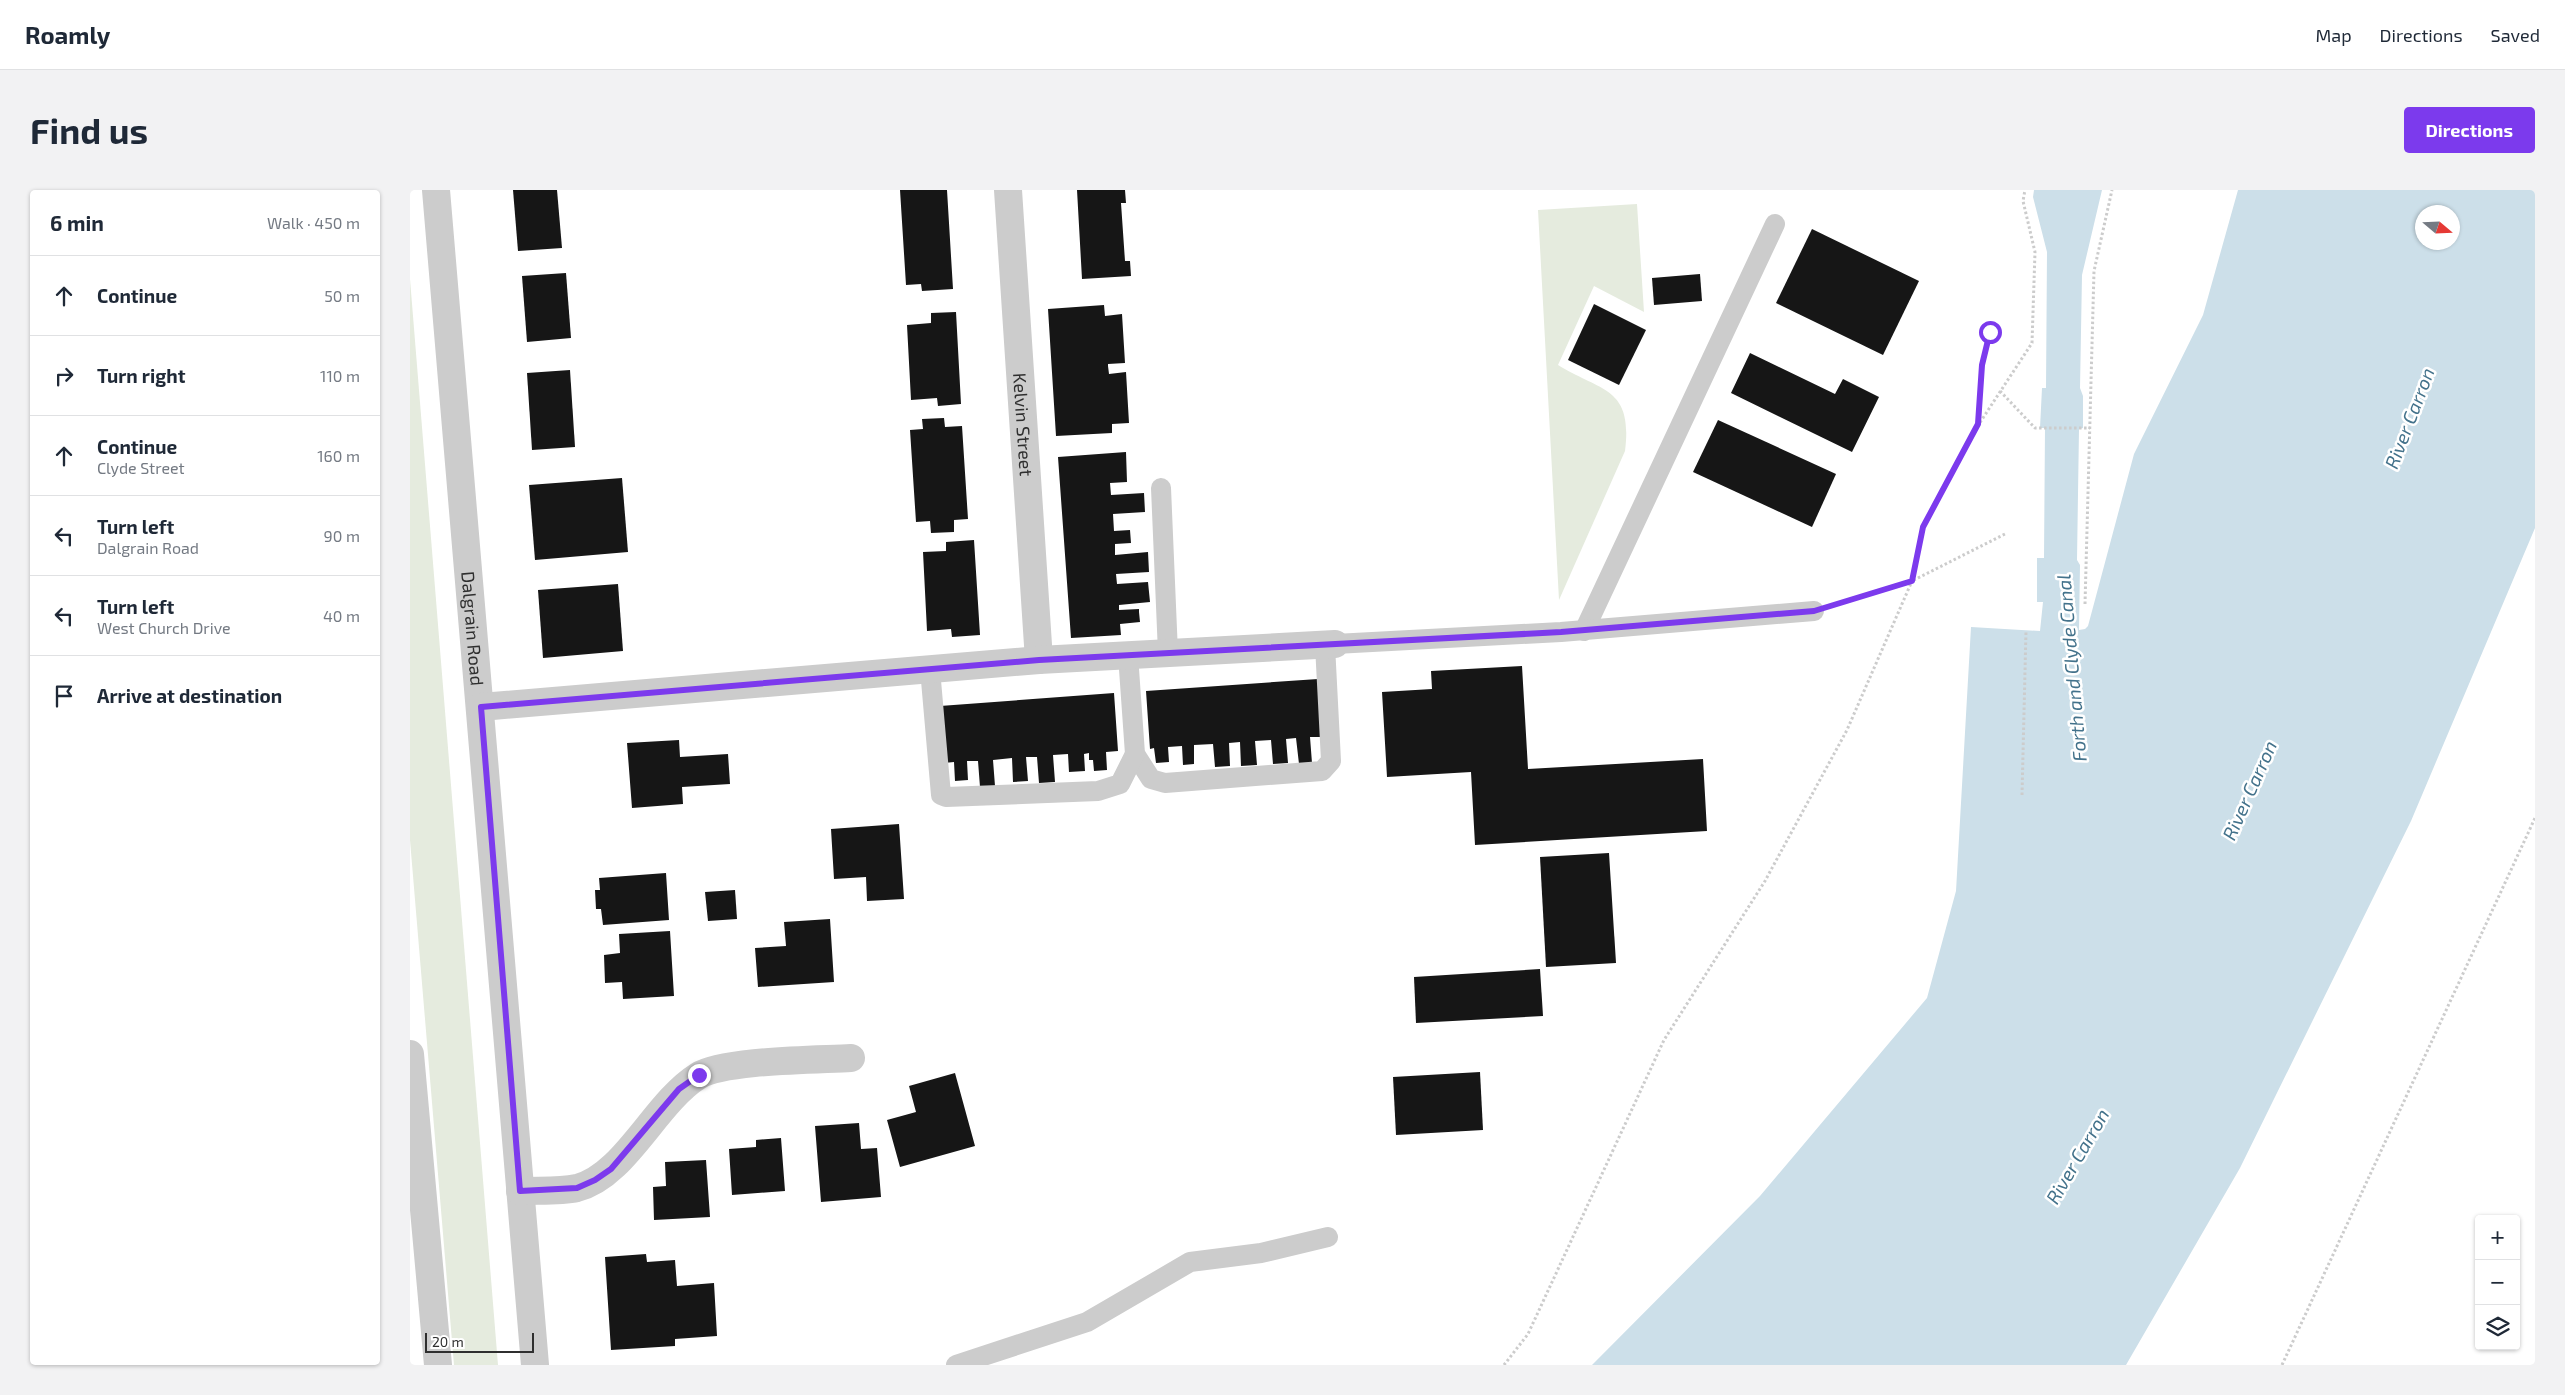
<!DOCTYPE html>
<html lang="en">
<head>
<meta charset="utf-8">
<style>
  body { margin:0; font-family:"Exo 2",sans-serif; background:#f2f2f3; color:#1f2937 }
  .controls { position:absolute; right:15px; bottom:15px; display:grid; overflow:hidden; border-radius:5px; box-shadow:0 1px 4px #0004 }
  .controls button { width:45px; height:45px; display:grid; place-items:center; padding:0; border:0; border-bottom:1px solid #e0e1e3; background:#fff; color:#1f2937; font:25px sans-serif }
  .compass { position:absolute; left:2005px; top:15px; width:45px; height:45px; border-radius:50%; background:#fff; box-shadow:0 1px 4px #0004; rotate:109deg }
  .scale { position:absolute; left:15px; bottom:12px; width:109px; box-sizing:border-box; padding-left:5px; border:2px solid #2f2f2f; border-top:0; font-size:14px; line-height:18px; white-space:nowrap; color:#2f2f2f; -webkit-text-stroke:4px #fff; paint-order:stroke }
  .stop { position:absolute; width:15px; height:15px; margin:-11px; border:4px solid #7c3aed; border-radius:50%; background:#fff }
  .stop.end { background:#7c3aed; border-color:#fff; box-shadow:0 1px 5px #0008 }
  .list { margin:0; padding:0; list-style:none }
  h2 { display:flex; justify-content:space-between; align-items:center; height:65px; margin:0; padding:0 20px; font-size:21px }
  h2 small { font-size:16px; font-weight:400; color:#747a83 }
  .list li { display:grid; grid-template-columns:32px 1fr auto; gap:15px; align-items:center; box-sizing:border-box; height:80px; padding:0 20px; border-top:1px solid #e0e1e3 }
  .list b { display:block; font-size:19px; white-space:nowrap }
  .list p { margin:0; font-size:16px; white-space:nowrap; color:#747a83 }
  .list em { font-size:16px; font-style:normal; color:#747a83 }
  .icon { flex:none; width:28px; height:28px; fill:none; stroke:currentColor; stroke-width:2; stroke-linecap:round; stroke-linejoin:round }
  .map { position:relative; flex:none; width:2125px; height:1175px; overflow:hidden; border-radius:5px }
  header { display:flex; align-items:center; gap:30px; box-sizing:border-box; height:70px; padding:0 25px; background:#fff; border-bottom:1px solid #e0e1e3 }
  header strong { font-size:24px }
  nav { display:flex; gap:28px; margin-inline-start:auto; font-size:18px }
  .intro { display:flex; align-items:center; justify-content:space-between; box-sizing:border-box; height:120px; padding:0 30px }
  h1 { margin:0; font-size:35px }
  .button { padding:12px 22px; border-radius:5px; background:#7c3aed; color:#fff; font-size:18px; font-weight:700 }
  main { display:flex; gap:30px; padding:0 30px }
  aside { flex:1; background:#fff; border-radius:5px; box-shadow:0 1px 4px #0004 }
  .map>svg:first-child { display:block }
</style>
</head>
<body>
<header>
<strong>Roamly</strong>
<nav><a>Map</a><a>Directions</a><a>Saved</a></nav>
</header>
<div class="intro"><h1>Find us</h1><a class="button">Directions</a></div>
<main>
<aside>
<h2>6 min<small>Walk · 450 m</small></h2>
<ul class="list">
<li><svg class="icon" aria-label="ahead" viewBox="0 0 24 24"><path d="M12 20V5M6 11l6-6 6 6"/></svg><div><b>Continue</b></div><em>50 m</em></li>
<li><svg class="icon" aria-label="right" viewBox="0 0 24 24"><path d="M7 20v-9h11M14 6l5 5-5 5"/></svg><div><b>Turn right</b></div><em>110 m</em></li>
<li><svg class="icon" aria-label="ahead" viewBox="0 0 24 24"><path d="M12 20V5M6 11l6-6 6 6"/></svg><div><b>Continue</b><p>Clyde Street</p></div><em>160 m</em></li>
<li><svg class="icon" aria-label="left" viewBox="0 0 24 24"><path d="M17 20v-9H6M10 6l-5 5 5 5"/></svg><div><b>Turn left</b><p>Dalgrain Road</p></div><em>90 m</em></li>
<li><svg class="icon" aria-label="left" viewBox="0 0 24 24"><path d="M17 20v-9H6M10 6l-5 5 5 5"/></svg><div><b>Turn left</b><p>West Church Drive</p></div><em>40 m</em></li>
<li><svg class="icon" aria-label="arrive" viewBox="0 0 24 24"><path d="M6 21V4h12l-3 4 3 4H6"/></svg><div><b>Arrive at destination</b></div></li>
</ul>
</aside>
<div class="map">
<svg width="2125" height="1175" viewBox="0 0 2125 1175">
  <rect width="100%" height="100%" fill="#fff"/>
  <g fill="#e5ebde">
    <path d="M1227,14L1234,122L1184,96L1148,175C1192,202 1223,197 1215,261L1149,410L1128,20Z"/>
    <path d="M0,89L88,1175H44L0,650Z"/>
  </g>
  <path fill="#ccdfe9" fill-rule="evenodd" d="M1624,0H1692L1672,85L1670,198L1673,206V238L1669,239L1667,370L1670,375L1669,440L1675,439L1678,436L1724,264L1793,125L1828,0H2125V338L2001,631L1830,978L1716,1175H1182L1350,1006L1517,808L1546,701L1561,437L1630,441L1633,412H1627V368H1634L1635,238H1630L1632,198H1636L1637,62L1623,7ZM2042,22V52H2012V22Z"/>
  <g fill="#161616">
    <path d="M103,0H147L152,58L108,61Z"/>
    <path d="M490,0H537L543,99L512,101L511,94L496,95Z"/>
    <path d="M667,0H715L716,13H711L715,71H720L721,86L672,89Z"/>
    <path d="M1402,39L1509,91L1473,165L1366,113Z"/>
    <path d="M156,83L161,148L117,152L112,86Z"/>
    <path d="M1290,84L1292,111L1244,115L1242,88Z"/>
    <path d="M1184,114L1236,140L1209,195L1158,170Z"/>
    <path d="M694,115L695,126L712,124L715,173L698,174V176L699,184L716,182L719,233L702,234V243L646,246L638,119Z"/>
    <path d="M546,122L551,214L528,216L527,208L501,210L497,135L521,133V123Z"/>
    <path d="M1340,163L1425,204L1433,189L1469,207L1442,262L1321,203Z"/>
    <path d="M160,180L165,257L122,260L117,183Z"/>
    <path d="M534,228L535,237L552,236L558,329L544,330V342L521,343L520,331L506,332L500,240L513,239L512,229Z"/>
    <path d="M1308,230L1426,284L1402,337L1283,282Z"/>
    <path d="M716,262L717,292L700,293L701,305L734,303L735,322L703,324L704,341L720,340L721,353L705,354V365L738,362L739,382L706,384L707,394L738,392L740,412L709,415V420L729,419V422L730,432L710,434L711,445L661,448L648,267Z"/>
    <path d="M212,288L218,362L125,370L119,295Z"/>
    <path d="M564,350L570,445L542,447L541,439L517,441L513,362L536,361V352Z"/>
    <path d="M208,394L213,461L133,468L128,400Z"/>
    <path d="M1112,476L1118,579L1293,569L1297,641L1065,655L1061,582L977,587L972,502L1022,499L1021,481Z"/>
    <path d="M908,489L911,547H900L902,573L889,574L886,548L876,549L878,573L863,574L861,550L845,551L847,575L831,576L830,552L819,553L820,576L805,577L803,554L784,555V574L773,575L772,556L758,557L759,572L746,573L744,558L740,559L736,501Z"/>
    <path d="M704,503L708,561L696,562L697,580L684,581L683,570H679V563L674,564L675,581L659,582L658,564L643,565L645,592L629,593L627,567H616L618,591L603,592L602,568L583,570L585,596L570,597L568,571H557L558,590L545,591L544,572L534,573L530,516Z"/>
    <path d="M269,550L270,567L318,564L320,594L272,597L273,614L222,618L217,553Z"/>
    <path d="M489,634L494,709L457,711L456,687L424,689L421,639Z"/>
    <path d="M1199,663L1206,773L1136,777L1130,667Z"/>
    <path d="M256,683L259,730L193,735L191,719H186L185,700H190L189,688Z"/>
    <path d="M325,700L327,729L298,731L295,702Z"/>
    <path d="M420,729L424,792L348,797L345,758L376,756L374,732Z"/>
    <path d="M260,741L264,806L213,809L212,792L195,793L194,765L210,763L209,744Z"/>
    <path d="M1130,779L1133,826L1006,833L1004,787Z"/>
    <path d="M1070,882L1073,940L986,945L983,887Z"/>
    <path d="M545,883L565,956L490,977L477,930L506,922L499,896Z"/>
    <path d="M449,933L451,959L467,958L471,1007L411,1012L405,936Z"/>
    <path d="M371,948L375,1001L322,1005L319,959L346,957V950Z"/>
    <path d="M296,970L300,1027L244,1030L243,997L256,996L255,972Z"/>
    <path d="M236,1064L237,1072L265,1070L267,1096L304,1093L307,1146L265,1149V1156L201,1160L195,1067Z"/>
  </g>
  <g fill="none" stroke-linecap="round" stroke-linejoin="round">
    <g stroke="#ccc" stroke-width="3" stroke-dasharray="2.5 2.5" stroke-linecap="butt">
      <path d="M1590,201L1625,238H1680"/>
      <path d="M1569,234L1572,175L1580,142"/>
      <path d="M1432,413L1502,391L1595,344"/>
      <path d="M1675,414L1684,81L1702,0"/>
      <path d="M1612,605L1616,440"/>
      <path d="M1094,1175L1118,1144L1254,850L1355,691L1437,540L1502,391L1513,337L1569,234L1622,153L1625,62L1613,11L1615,0"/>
      <path d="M1872,1175L2125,628"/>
    </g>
    <g stroke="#ccc" stroke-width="20">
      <path d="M751,298L758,463"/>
      <path d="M1174,441L1365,34"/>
      <path d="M925,454L1151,442L1404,421"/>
      <path d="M718,465L725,564L741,589L755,593L912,581L921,571L915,455"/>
      <path d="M520,479L531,605L536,607L688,601L710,594L725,564"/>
      <path d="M546,1175L677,1132L780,1072L851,1063L918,1047"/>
    </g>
    <g stroke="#ccc" stroke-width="28">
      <path id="s1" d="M26,0L125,1175"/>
      <path id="s2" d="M598,0L629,470"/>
      <path d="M71,517L629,470L925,454"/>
      <path d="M110,1001C128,1000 149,1002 167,998C215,986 245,913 288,886C313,870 407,870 441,868"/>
    </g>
    <path stroke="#ccc" stroke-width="28" d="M0,864L28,1175"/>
  </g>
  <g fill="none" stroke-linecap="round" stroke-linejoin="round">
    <path stroke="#7c3aed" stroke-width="6" d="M289,885L269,899L201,979L185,990L167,998L110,1001L71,517L629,470L1151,442L1404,421L1502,391L1513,337L1568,234L1572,175L1580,142"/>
  </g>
  <g text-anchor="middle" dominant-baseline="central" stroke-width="5" stroke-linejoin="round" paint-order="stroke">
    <g font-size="18" fill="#2f2f2f" stroke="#fff">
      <text stroke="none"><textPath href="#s2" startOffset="235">Kelvin Street</textPath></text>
      <text stroke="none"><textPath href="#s1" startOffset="440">Dalgrain Road</textPath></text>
    </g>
    <g font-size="19" font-style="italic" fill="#43728b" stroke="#fff">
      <text transform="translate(1999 228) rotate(-69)">River Carron</text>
      <text transform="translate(1661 478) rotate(-95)">Forth and Clyde Canal</text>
      <text transform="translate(1839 600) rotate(-66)">River Carron</text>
      <text transform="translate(1667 966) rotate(-60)">River Carron</text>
    </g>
  </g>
</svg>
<div class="controls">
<button>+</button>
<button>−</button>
<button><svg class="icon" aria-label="layers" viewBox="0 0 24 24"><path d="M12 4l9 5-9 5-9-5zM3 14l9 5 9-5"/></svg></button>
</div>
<svg class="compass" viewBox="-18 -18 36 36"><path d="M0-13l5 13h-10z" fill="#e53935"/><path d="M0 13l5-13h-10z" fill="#747a83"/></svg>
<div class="scale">20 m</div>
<div class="stop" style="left:1580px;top:142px"></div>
<div class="stop end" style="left:289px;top:885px"></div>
</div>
</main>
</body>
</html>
